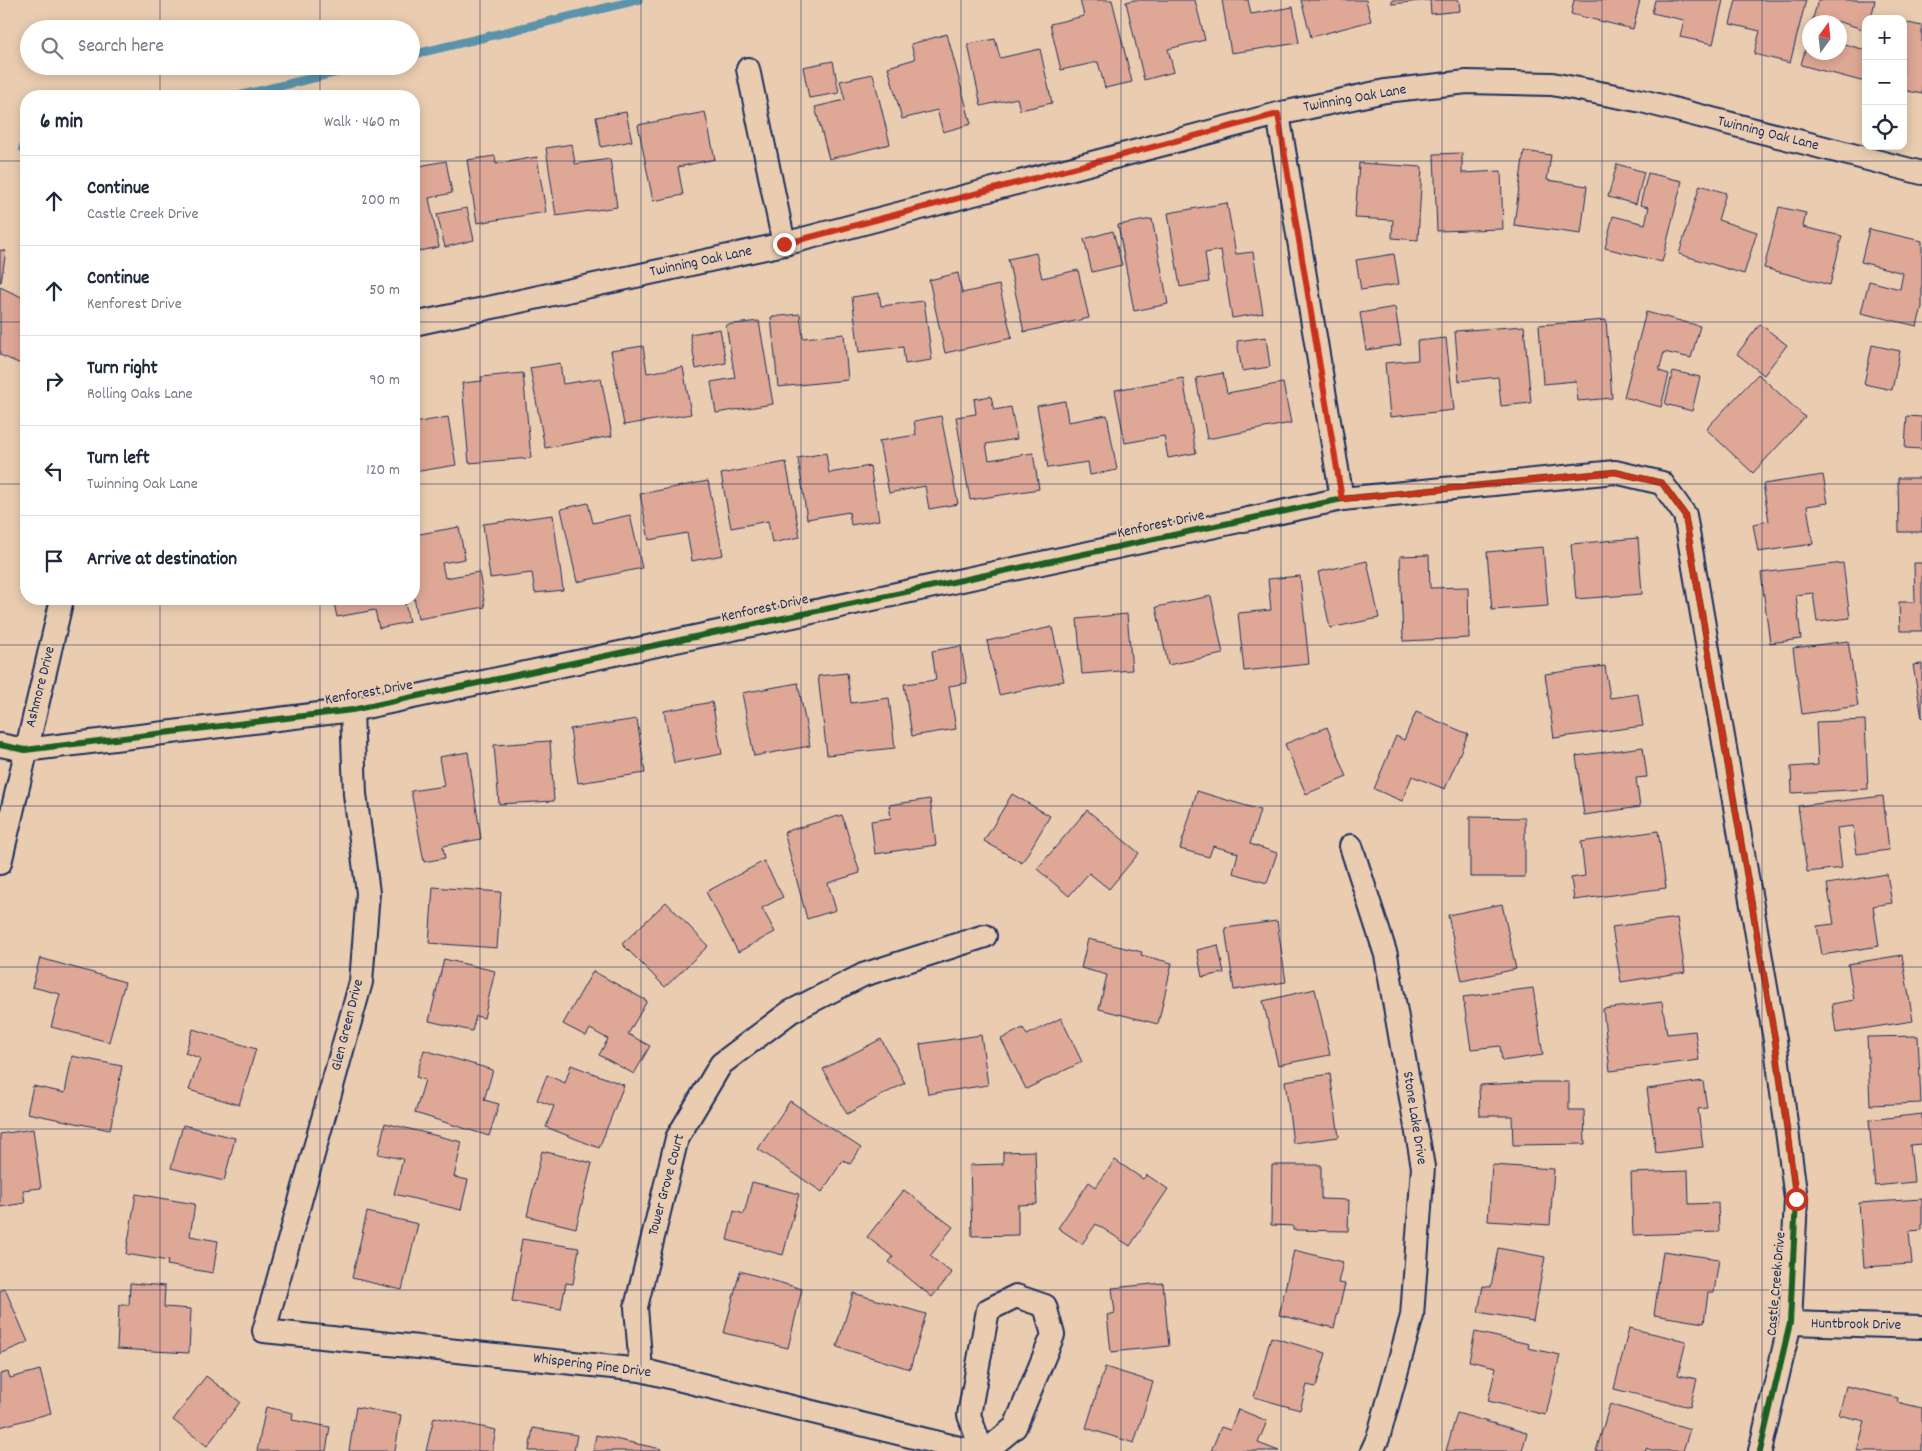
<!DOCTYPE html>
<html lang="en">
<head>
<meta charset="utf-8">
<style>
  body { margin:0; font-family:Dekko,sans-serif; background:#f6f6f7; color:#1f2937 }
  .controls { position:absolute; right:15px; top:15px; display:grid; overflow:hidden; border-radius:10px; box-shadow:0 2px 12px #0003 }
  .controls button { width:45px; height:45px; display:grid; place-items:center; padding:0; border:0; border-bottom:1px solid #e0e1e3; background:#fff; color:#1f2937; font:25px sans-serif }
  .compass { position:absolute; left:1802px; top:15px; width:45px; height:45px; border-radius:50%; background:#fff; box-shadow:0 2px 12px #0003; rotate:15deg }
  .stop { position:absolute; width:15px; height:15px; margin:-11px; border:4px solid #c8321e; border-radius:50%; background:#fff }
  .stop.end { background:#c8321e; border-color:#fff; box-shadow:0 1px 5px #0008 }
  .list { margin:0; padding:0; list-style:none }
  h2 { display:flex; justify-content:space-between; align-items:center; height:65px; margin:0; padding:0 20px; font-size:21px }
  h2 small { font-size:16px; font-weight:400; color:#747a83 }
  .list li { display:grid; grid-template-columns:32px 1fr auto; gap:15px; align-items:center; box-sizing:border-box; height:90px; padding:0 20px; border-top:1px solid #e0e1e3 }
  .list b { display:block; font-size:19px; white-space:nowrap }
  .list p { margin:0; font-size:16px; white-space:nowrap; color:#747a83 }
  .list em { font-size:16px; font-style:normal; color:#747a83 }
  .icon { flex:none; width:28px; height:28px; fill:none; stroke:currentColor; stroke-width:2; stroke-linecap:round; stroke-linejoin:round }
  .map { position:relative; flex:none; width:1922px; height:1451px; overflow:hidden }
  .search { position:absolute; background:#fff; box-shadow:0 2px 12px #0003; left:20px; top:20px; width:400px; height:55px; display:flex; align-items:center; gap:12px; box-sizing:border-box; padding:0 18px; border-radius:28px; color:#747a83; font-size:19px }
  .panel { position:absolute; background:#fff; box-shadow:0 2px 12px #0003; left:20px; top:90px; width:400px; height:515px; border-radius:20px }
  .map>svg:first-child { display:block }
</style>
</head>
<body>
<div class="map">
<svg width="1922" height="1451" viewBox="0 0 1922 1451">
  <rect width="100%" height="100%" fill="#eacdb1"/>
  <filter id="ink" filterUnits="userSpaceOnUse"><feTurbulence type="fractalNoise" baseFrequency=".02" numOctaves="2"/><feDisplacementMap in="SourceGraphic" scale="10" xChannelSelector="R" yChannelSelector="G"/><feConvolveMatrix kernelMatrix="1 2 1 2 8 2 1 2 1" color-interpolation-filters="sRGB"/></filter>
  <g filter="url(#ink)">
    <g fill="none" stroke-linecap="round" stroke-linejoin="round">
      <g stroke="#5a93ab" stroke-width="9">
        <path d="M411,55L638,0"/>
        <path d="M238,96L363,66"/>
        <path d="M23,148L26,147"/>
      </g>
    </g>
    <g fill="#dfa896" stroke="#1b2f5e">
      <path d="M1080,0H1112L1132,82L1105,88L1098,62L1061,70L1050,24L1084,16Z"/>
      <path d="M1134,0H1195L1205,40L1168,49L1174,72L1144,80L1126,2Z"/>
      <path d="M1222,0H1248L1251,14L1293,7L1299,43L1231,53Z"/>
      <path d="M1301,0H1366L1371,21L1311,37Z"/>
      <path d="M1392,0H1459L1460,11L1431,14L1430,0L1392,4Z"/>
      <path d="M1574,0H1640L1633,29L1571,14Z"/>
      <path d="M1655,0H1723L1713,44L1680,37L1684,20L1652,13Z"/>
      <path d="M1736,0H1806L1790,63L1754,54L1760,31L1730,24Z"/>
      <path d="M1818,0H1875L1871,19H1866V30L1840,22H1812Z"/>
      <path d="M1903,22L1922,26V94L1903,90Z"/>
      <path d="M1810,31V52H1840V43L1866,50L1865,82L1801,65Z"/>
      <path d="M947,34L971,124L943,132L937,110L902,119L888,67L915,59L911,44Z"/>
      <path d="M995,39L1000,58L1040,49L1052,103L1020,110L1017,98L981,106L968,44Z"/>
      <path d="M833,61L839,93L809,98L803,67Z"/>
      <path d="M873,74L890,144L829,159L815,107L845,100L840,81Z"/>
      <path d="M626,112L632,141L601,147L596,117Z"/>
      <path d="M705,112L715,159L678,167L683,195L653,201L638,125Z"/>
      <path d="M572,144L575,164L610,159L617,207L556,216L546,148Z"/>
      <path d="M1524,151L1551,155L1547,180L1587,186L1581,234L1514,225Z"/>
      <path d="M1462,153V173L1501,171L1503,229L1437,231L1434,154Z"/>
      <path d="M495,156L496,164L537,157L546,212L477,223L467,160Z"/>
      <path d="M446,161L452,193L429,198L439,247L414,252V167Z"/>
      <path d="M1359,163L1422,167L1418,240L1392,238L1393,220L1355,218Z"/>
      <path d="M1617,164L1644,172L1636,204L1608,197Z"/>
      <path d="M1648,173L1682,181L1662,262L1605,248L1613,216L1645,224L1649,207L1640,205Z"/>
      <path d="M1700,185L1726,193L1718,220L1757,232L1744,274L1679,254Z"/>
      <path d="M1227,203L1236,254L1253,252L1263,313L1232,318L1221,250L1205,253L1209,282L1180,287L1168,213Z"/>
      <path d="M1779,207L1806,213L1803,227L1842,236L1830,285L1764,268Z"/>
      <path d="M467,208L474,240L445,247L437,214Z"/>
      <path d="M1152,219L1168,304L1134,311L1118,225Z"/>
      <path d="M1869,229L1922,241V307L1917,326L1861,313L1869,281L1900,289L1903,273L1861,262Z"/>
      <path d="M1113,231L1122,265L1092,272L1084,239Z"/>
      <path d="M0,250L6,251L1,282H0Z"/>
      <path d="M1036,253L1042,278L1078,270L1089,318L1024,332L1008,259Z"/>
      <path d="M1394,254L1399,284L1361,290L1356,260Z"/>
      <path d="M958,273L962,293L999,285L1012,338L945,353L929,280Z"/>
      <path d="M0,287L26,299V359L23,365L0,355Z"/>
      <path d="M879,293L881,306L924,301L932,360L905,364L903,347L859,352L852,297Z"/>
      <path d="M1395,307L1401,345L1366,350L1360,313Z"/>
      <path d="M1646,312L1700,326L1691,358L1664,352L1659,371L1669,374L1661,407L1624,397Z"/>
      <path d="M800,314L803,338L844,334L848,380L778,387L771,317Z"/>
      <path d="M1606,320L1612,398L1578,401L1576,381L1543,384L1539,325Z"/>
      <path d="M759,321L773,404L716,413L711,382L735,378L726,325Z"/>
      <path d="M1760,324L1787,345L1764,375L1737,354Z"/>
      <path d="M1524,326L1531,403L1501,406L1498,377L1459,381L1455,331Z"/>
      <path d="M720,329L726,363L696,369L690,334Z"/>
      <path d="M1266,337L1270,367L1242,371L1237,341Z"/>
      <path d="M1446,338L1454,410L1390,417L1385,363L1418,360L1417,341Z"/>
      <path d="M1872,345L1900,351L1892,390L1864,384Z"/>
      <path d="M643,346L647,373L683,367L691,414L624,425L611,351Z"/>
      <path d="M560,363L563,384L601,378L612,436L545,448L530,368Z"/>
      <path d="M1673,371L1700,377L1692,411L1665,404Z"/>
      <path d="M523,373L531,458L469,463L462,383L482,381L481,377Z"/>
      <path d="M1223,373L1227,393L1283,383L1291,423L1207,439L1196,378Z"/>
      <path d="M1758,374L1805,417L1753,473L1706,429Z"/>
      <path d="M1183,378L1196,453L1168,458L1164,436L1125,443L1115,390Z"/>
      <path d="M991,396L994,410L1011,407L1017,439L986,444L989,460L1033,453L1039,489L970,500L956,417L976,414L974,399Z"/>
      <path d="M1065,401L1068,422L1107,415L1117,470L1090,475L1088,462L1048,468L1037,406Z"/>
      <path d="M941,416L958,504L929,509L925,486L889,493L879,441L916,435L914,421Z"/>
      <path d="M1907,416L1922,417V449L1905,448Z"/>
      <path d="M448,417L456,465L414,472V423Z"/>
      <path d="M826,453L829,473L870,466L879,520L851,525L849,512L807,519L798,458Z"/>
      <path d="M786,462L800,537L772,543L768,521L731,528L721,474Z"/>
      <path d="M1823,475L1828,503L1807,506L1813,544L1758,552L1753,524L1769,521L1763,484Z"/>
      <path d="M1898,478H1922V532H1899Z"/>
      <path d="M708,481L723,555L692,561L687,533L649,540L640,494Z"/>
      <path d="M588,503L593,523L630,515L642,568L577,582L561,509Z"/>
      <path d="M553,515L563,590L535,593L532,573L490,578L483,524Z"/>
      <path d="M459,527L465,559L442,563L445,578L479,572L485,607L418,619L414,597V535Z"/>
      <path d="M1638,538L1642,594L1576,599L1571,544Z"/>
      <path d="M1543,547L1548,606L1492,610L1487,552Z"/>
      <path d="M1429,555L1430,588L1468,587L1469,638L1403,641L1400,556Z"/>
      <path d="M1367,561L1379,618L1330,628L1318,572Z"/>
      <path d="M1843,563L1850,618L1817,622L1813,593L1796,595L1801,639L1770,643L1761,573Z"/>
      <path d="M1914,563H1922V631H1900L1899,602H1915Z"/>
      <path d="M1300,576L1309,664L1244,671L1238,613L1271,610L1268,579Z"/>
      <path d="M1211,596L1223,654L1168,665L1156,607Z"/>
      <path d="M333,599H404L409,622L379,628L375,610L337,617Z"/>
      <path d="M1127,614L1132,670L1082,674L1077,619Z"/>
      <path d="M1052,627L1064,681L999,695L987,641Z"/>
      <path d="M1848,641L1858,706L1802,714L1793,648Z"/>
      <path d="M961,646L967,683L949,686L956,729L912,736L904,684L936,680L932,651Z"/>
      <path d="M1922,664V718L1913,665Z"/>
      <path d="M1605,666L1610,698L1638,694L1643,726L1554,738L1545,674Z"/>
      <path d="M847,673L851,703L889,698L895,748L827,755L818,676Z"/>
      <path d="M798,683L810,746L754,756L742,693Z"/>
      <path d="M712,702L722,754L674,763L664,711Z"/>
      <path d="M1416,712L1468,734L1445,789L1412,776L1402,801L1374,789L1396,736L1404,740Z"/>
      <path d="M637,719L645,773L578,783L570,729Z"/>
      <path d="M1865,720L1868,789L1792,793L1791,767L1818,765L1816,722Z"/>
      <path d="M1327,727L1347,777L1306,794L1285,744Z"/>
      <path d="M550,741L554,801L499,804L494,745Z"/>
      <path d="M1643,747L1647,777L1636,778L1640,807L1584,815L1576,756Z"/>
      <path d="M468,752L481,839L443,846L445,858L424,862L411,791L444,786L439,757Z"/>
      <path d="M1197,791L1260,810L1250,844L1277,853L1267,883L1233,873L1238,853L1213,846L1209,857L1180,849Z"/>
      <path d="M1012,794L1050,816L1022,863L984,841Z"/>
      <path d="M1883,796L1889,850L1857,854L1853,826L1837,828L1842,868L1807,872L1798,806Z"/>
      <path d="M930,799L936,845L875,854L871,821L891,818L889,805Z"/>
      <path d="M1087,810L1139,853L1109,889L1089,873L1069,896L1037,869Z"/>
      <path d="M842,815L860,873L828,883L836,910L807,919L784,832Z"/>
      <path d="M1470,817L1525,818V877H1470Z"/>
      <path d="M1658,831L1666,888L1574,900L1571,878L1585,876L1581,842Z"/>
      <path d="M764,861L783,897L762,908L775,932L738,952L706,892Z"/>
      <path d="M1887,874L1892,903L1873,906L1879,946L1822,955L1817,926L1834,924L1827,884Z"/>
      <path d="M433,887L501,892L497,948L429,943Z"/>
      <path d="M666,902L708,946L665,987L622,944Z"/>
      <path d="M1502,904L1516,969L1462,981L1448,915Z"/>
      <path d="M1677,918L1685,972L1621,982L1612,927Z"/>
      <path d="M1277,921L1286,982L1234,990L1225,928Z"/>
      <path d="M1088,939L1142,952L1141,955L1172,963L1158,1024L1099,1009L1107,975L1081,968Z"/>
      <path d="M1218,945L1224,973L1202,977L1197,950Z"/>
      <path d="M1902,955L1913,1021L1836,1033L1832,1004L1854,1000L1848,964Z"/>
      <path d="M40,958L125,982L109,1042L51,1027L60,994L32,987Z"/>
      <path d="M444,959L495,971L484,1018L476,1016L472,1031L429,1021Z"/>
      <path d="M593,971L647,1001L628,1034L650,1046L634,1074L599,1055L608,1039L590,1029L586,1036L563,1024Z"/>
      <path d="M1533,988L1543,1055L1502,1061L1500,1046L1471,1049L1463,997Z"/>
      <path d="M1315,989L1330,1055L1278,1065L1263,1001Z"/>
      <path d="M1662,1002L1667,1034L1695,1031L1699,1060L1610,1071L1603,1009Z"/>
      <path d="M1061,1018L1082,1062L1026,1089L1001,1039L1023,1028L1027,1035Z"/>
      <path d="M193,1029L256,1049L239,1105L189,1090L200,1058L185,1053Z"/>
      <path d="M981,1035L988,1085L928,1094L920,1044Z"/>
      <path d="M1918,1036L1921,1103L1870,1105L1867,1037Z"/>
      <path d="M881,1039L905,1083L847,1114L823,1069Z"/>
      <path d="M424,1050L493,1070L484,1100L499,1104L489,1136L415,1113L425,1080L416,1077Z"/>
      <path d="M72,1056L122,1066L110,1130L27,1113L33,1086L65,1093Z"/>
      <path d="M571,1065L624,1085L599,1148L546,1127L554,1106L537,1100L547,1075L565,1083Z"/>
      <path d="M1330,1074L1339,1137L1293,1143L1285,1081Z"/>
      <path d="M1703,1081L1707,1108L1698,1109L1703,1147L1656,1153L1647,1089Z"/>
      <path d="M1535,1082H1569V1110H1584L1585,1144L1513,1145L1512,1116H1480L1479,1085Z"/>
      <path d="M790,1101L861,1148L850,1164L843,1160L822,1192L758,1149Z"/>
      <path d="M1922,1114V1144L1910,1145L1914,1182L1875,1186L1869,1120Z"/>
      <path d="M385,1123L462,1142L454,1177L468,1180L461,1210L394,1194L403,1159L378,1154Z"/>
      <path d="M183,1125L235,1138L224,1181L171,1168Z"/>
      <path d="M33,1129L41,1188L23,1190L25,1203L0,1207V1134Z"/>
      <path d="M542,1151L592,1163L576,1228L527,1216Z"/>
      <path d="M1035,1151L1037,1204L1018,1205V1235L972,1236L970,1165L1003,1164V1152Z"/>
      <path d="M1115,1160L1143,1179L1147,1175L1168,1189L1130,1246L1096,1224L1082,1244L1058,1228L1089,1182L1096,1187Z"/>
      <path d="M1272,1165H1321V1199L1349,1200L1348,1231L1293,1230V1226L1271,1225Z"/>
      <path d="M1492,1165L1554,1169L1550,1225L1488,1221Z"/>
      <path d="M1688,1171L1689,1204L1718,1203L1719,1232L1633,1235L1631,1173Z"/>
      <path d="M752,1182L799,1194L783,1255L727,1240L734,1211L744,1214Z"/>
      <path d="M904,1190L953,1227L930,1256L952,1273L932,1297L889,1262L893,1257L867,1237Z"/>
      <path d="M136,1194L195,1204L190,1236L218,1241L213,1273L167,1265L168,1261L126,1254Z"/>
      <path d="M1922,1199V1230L1909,1231L1912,1264L1864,1267L1859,1203Z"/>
      <path d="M367,1212L418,1224L402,1290L352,1278Z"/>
      <path d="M522,1239L579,1248L573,1284L566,1283L561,1309L512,1301Z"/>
      <path d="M1498,1248L1545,1257L1533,1321L1478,1312L1483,1286L1491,1287Z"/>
      <path d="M1294,1250L1343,1262L1338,1283L1345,1284L1334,1328L1279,1315Z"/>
      <path d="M1663,1251L1719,1259L1714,1292H1708L1704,1323L1654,1315Z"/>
      <path d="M740,1271L802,1289L788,1348L724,1333Z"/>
      <path d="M130,1283L165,1286L164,1307L191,1309L189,1353L117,1349L119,1305H129Z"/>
      <path d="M1163,1283L1169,1346L1111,1352L1107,1315L1115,1313L1112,1288Z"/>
      <path d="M5,1289L28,1342L0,1354V1291Z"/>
      <path d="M853,1293L926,1314L910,1369L837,1347Z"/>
      <path d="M1629,1328L1686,1341L1678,1375L1697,1379L1690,1407L1614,1389Z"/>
      <path d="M1475,1332L1529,1344L1528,1348L1560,1355L1546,1415L1488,1401L1496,1367L1469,1361Z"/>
      <path d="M1271,1337L1326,1353L1316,1387L1307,1385L1300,1410L1254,1397Z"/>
      <path d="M1105,1367L1153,1382L1134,1443L1086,1428Z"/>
      <path d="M40,1370L51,1413L0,1427V1374L8,1372L10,1378Z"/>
      <path d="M206,1376L240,1402L207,1446L173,1420Z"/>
      <path d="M1846,1386L1898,1398L1897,1402L1922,1408V1451H1857L1865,1421L1839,1415Z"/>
      <path d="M1610,1404L1690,1429L1683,1451H1654L1646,1448L1645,1451H1596Z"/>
      <path d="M266,1407L293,1413L292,1420L330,1427L326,1451H257Z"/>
      <path d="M356,1407L401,1415L395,1451H349Z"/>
      <path d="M1238,1409L1267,1421L1258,1443L1279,1451H1211L1221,1427L1230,1430Z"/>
      <path d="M1457,1413L1527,1433L1522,1451H1446Z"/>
      <path d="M434,1417L496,1430L492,1451H426Z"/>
      <path d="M533,1428L577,1435L574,1451H529Z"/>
      <path d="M596,1435L661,1449L660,1451H593Z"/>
    </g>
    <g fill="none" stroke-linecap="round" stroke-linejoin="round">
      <defs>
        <g id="street">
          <path d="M748,69L784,244"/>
          <path d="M1278,114L1342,499"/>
          <path d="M414,324L784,244L1278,114L1385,91L1467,82L1552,84L1642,101L1922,173"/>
          <path d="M352,710L355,794L368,893L361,982L264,1331L641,1370L971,1451"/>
          <path d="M0,745L25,750L352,710L1342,499L1615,472L1662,483L1685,515L1775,1040L1796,1199L1790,1323L1760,1451"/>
          <path d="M1351,846L1386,955L1423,1167L1412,1316L1378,1438L1372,1451"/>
          <path d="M0,863L62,599"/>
          <path d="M1790,1323L1922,1327"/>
          <path d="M641,1370L636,1307L677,1138L721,1064L790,1012L863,975L985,936"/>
          <path d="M982,1451L969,1415L988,1310L1016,1296L1045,1306L1053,1335L1015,1427L986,1451"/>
        </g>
      </defs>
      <use href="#street" stroke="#1b2f5e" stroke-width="26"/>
      <use href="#street" stroke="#eacdb1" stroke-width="22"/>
      <defs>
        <path id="cycleway" d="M0,745L25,750L352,710L1342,499L1615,472L1662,483L1685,515L1775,1040L1796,1199L1790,1323L1760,1451"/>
      </defs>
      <use href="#cycleway" stroke="#eacdb1" stroke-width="9"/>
      <use href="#cycleway" stroke="#1b5e20" stroke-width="6"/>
    </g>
  </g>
  <g fill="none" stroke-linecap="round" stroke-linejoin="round" filter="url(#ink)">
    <path stroke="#c8321e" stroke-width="6" d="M784,244L1278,114L1342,499L1615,472L1662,483L1685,515L1775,1040L1796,1199"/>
  </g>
  <path fill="none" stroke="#1b2f5e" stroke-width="1" stroke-opacity="0.55" d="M160,0V29M320,0V29M480,0V1451M641,0V1451M801,0V1451M961,0V1451M1121,0V1451M1281,0V1451M1442,0V1451M1602,0V1451M1762,0V1451M160,66V96M320,66V96M0,161H26M414,161H1922M0,322H26M414,322H1922M0,484H26M414,484H1922M160,599V1451M320,599V1451M0,645H1922M0,806H1922M0,967H1922M0,1129H1922M0,1290H1922"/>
  <g text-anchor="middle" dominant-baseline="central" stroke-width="4" stroke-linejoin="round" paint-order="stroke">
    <g font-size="15" fill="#1b2f5e" stroke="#eacdb1">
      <text transform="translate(1355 99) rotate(-10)">Twinning Oak Lane</text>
      <text transform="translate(1768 134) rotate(14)">Twinning Oak Lane</text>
      <text transform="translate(701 262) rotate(-12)">Twinning Oak Lane</text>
      <text transform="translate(1161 525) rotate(-12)">Kenforest Drive</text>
      <text transform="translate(765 609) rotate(-12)">Kenforest Drive</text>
      <text transform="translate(41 687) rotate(-76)">Ashmore Drive</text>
      <text transform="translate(369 693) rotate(-10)">Kenforest Drive</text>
      <text transform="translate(348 1025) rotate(-76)">Glen Green Drive</text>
      <text transform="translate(1414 1118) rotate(81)">Stone Lake Drive</text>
      <text transform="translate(667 1185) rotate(-75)">Tower Grove Court</text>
      <text transform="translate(1777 1284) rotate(-85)">Castle Creek Drive</text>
      <text transform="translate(1856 1325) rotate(1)">Huntbrook Drive</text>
      <text transform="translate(592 1366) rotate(7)">Whispering Pine Drive</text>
    </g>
  </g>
</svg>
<div class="controls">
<button>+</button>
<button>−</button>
<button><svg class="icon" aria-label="locate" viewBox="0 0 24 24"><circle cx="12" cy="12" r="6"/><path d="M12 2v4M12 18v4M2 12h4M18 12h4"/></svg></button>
</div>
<svg class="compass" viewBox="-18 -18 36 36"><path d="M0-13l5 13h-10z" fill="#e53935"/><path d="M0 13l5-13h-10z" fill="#747a83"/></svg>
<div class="stop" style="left:1796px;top:1199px"></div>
<div class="stop end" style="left:784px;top:244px"></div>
<div class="search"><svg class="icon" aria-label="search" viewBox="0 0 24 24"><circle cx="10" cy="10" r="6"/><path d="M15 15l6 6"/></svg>Search here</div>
<section class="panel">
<h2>6 min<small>Walk · 460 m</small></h2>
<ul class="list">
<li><svg class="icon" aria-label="ahead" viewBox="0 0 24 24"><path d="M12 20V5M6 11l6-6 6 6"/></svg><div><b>Continue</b><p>Castle Creek Drive</p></div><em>200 m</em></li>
<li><svg class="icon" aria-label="ahead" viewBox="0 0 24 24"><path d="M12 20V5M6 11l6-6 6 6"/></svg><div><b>Continue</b><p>Kenforest Drive</p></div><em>50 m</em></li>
<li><svg class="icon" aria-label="right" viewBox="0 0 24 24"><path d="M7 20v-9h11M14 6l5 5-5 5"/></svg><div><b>Turn right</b><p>Rolling Oaks Lane</p></div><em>90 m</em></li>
<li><svg class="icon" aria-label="left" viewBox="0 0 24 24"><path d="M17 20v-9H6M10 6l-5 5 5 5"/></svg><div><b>Turn left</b><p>Twinning Oak Lane</p></div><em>120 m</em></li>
<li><svg class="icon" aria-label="arrive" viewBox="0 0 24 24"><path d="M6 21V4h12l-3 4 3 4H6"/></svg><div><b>Arrive at destination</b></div></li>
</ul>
</section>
</div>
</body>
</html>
